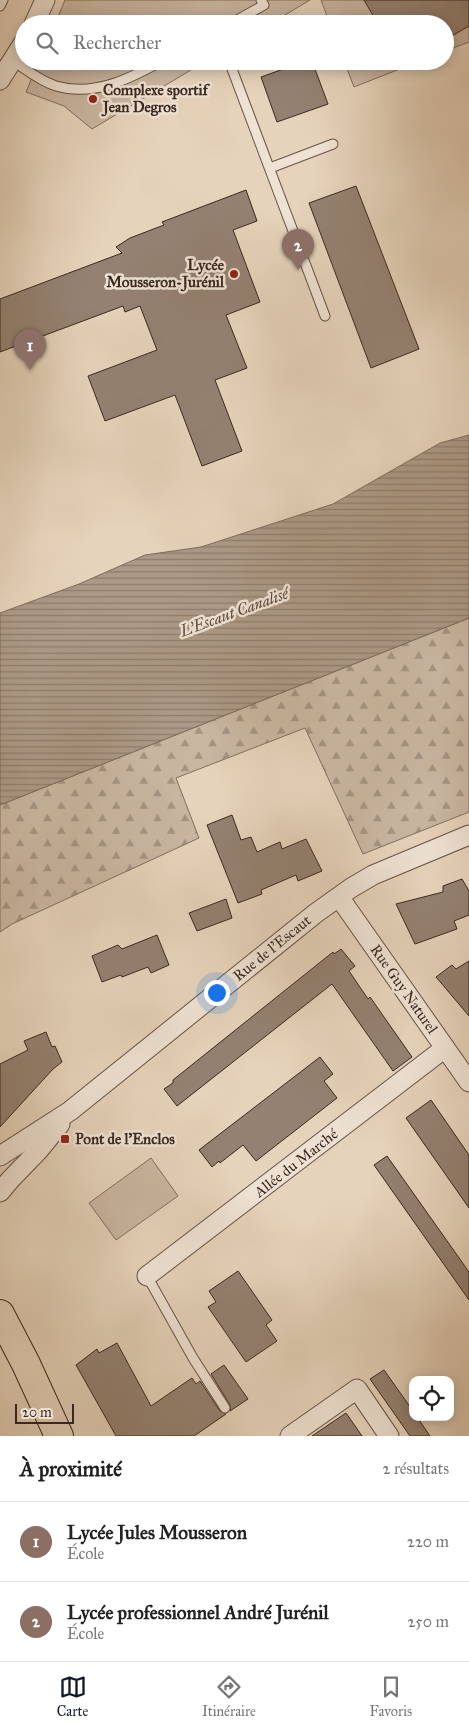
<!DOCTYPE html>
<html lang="fr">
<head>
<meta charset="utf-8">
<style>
  body { margin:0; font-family:"IM FELL Great Primer",serif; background:#f2f2f2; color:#222 }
  .controls { position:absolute; right:15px; bottom:15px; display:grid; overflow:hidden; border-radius:10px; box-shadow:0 2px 12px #0003 }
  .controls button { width:45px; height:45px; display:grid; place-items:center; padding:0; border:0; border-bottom:1px solid #e0e0e0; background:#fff; color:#222; font:25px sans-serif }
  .scale { position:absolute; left:15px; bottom:12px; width:59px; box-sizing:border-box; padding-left:5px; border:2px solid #3b2820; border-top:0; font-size:14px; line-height:18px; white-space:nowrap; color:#3b2820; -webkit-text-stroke:4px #efe2d3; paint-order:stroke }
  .you { position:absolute; left:216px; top:992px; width:18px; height:18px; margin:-12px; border:4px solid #fff; border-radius:50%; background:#1a73e8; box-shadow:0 0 0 8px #1a73e833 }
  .badge { display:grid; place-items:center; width:32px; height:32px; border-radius:50%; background:#111827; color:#fff; font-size:16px; font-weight:700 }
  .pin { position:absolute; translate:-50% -41px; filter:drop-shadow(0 1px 2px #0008) }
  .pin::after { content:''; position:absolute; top:26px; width:18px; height:15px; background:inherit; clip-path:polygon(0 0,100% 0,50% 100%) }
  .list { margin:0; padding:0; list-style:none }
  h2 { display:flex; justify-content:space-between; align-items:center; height:65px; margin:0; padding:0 20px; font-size:21px }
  h2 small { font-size:16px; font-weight:400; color:#767676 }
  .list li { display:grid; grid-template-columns:32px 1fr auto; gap:15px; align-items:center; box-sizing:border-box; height:80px; padding:0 20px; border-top:1px solid #e0e0e0 }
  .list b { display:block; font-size:19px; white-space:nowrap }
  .list p { margin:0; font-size:16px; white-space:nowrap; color:#767676 }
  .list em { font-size:16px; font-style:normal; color:#767676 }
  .icon { flex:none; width:28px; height:28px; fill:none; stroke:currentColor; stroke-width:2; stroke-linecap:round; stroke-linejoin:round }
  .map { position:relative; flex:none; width:469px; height:1436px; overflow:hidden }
  .search { position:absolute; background:#fff; box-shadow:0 2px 12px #0003; left:15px; right:15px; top:15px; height:55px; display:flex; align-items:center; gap:12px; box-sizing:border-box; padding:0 18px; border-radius:28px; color:#767676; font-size:19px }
  .sheet { height:225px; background:#fff }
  nav { display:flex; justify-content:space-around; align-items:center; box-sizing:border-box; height:70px; border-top:1px solid #e0e0e0; background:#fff; font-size:14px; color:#767676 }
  nav a { display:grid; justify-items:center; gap:2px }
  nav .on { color:#111827 }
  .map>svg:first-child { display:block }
</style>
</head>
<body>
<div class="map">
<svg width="469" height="1436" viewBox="0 0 469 1436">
  <defs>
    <pattern id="forest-firs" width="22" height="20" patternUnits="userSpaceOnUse" patternTransform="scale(1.25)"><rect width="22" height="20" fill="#c9b6a1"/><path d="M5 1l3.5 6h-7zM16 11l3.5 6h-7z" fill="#a49483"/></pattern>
    <pattern id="water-rules" width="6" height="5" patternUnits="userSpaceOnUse" patternTransform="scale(1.25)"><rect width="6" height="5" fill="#ac9986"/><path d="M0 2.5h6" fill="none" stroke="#8d7d6d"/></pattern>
  </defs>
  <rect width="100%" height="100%" fill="#e6d3bb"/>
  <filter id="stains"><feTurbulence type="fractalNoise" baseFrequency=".004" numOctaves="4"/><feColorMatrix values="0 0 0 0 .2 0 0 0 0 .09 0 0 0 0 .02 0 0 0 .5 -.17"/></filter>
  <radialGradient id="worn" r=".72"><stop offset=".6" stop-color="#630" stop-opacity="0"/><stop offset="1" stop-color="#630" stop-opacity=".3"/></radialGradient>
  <path fill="url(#forest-firs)" stroke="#826f60" d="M469,618V812L363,854L305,728L176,778L199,838L12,924L0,932V805Z"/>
  <g fill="#c9b6a1" stroke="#826f60">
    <path d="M65,0H310L270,24H55Z"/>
    <path d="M321,0H469V42L445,51V24H330Z"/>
    <path d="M39,61H206L92,129L64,106L26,92Z"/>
    <path d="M344,61H420L354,87Z"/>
    <path d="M151,1158L178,1196L116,1240L89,1203Z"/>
  </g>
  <path fill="url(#water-rules)" stroke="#7f6c5d" d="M469,435V618L0,805V613L79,584L145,555L201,547L333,504L440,443Z"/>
  <g fill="#948171" stroke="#3b2820">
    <path d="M364,0H469V26L445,40V24H378Z"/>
    <path d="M306,61H312L328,104L277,122L261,77Z"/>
    <path d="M356,186L419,349L371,368L309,203Z"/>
    <path d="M246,190L257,221L233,230L260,302L226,315L247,368L215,380L242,451L202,466L175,395L105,421L88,376L157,350L140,306L125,312L123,306L0,352V299L122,253L116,247L130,238L164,225L162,222Z"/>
    <path d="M232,815L241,840L251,837L257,852L280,842L282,849L306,839L322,871L298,881L296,875L261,890L262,894L238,903L207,825Z"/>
    <path d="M462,879L469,891V915L454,921L457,929L415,944L396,904L443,892V886Z"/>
    <path d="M226,899L232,918L197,931L189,913Z"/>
    <path d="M157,935L169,965L151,973L148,967L122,977L121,975L102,982L92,956L118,945L122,949Z"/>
    <path d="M341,949L355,966L349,971L368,999L370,997L412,1057L393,1071L332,984L177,1106L164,1089L173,1083V1080L333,952L334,954Z"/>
    <path d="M469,961V1016L436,977L452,965L456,969Z"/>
    <path d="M46,1032L52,1047L55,1046L62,1062L53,1069L0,1127V1064L28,1050L24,1041Z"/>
    <path d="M320,1057L333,1074L324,1081L337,1098L256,1161L243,1145L220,1163L219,1161L212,1167L199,1150Z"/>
    <path d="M431,1100L469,1155V1208L406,1118Z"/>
    <path d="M387,1156L469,1272V1300L374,1165Z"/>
    <path d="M238,1271L272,1320L266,1325L277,1341L246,1362L208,1307L216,1302L209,1291Z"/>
    <path d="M117,1343L151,1406L192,1378L196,1384L200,1381L220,1411L226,1414L194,1436H116L76,1365L97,1349L99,1353Z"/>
    <path d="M224,1365L248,1399L230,1411V1405L211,1374Z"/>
    <path d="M384,1370L413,1411V1417H417L430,1436H410L370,1379Z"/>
    <path d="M346,1413L362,1436H312Z"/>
  </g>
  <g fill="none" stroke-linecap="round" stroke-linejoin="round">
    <defs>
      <g id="service">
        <path d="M0,6L3,0"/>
        <path d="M230,24L264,5L261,0"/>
        <path d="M13,61C27,70 40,81 56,86C94,97 129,79 162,61"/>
        <path d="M229,61L325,316"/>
        <path d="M270,168L333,144"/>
        <path d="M147,1276L193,1358L225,1408"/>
      </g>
      <g id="minor">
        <path d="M34,24L45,0"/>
        <path d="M0,80L24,42"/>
        <path d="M339,897L469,1082"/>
        <path d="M0,1156L70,1111L316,913L351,888L373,875L469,835"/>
        <path d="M0,1192L10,1180L38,1151L60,1124"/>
        <path d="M147,1276L445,1048"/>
        <path d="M290,1436L357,1389L389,1436"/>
      </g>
      <path id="primary" d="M0,1314L26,1364L59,1436"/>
    </defs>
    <use href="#service" stroke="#665347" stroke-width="11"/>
    <use href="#minor" stroke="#665347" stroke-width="21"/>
    <use href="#primary" stroke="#3b2820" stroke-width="30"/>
    <use href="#service" stroke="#efe2d3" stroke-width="9"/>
    <use href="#minor" stroke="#efe2d3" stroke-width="19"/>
    <use href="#primary" stroke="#e6d3bb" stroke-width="28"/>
  </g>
  <g fill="#8f2418" stroke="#efe2d3" stroke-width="2">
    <circle cx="93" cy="99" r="5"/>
    <circle cx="234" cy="274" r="5"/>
    <rect x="60" y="1134" width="10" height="10" rx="2.5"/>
  </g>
  <g text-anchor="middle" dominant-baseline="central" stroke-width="5" stroke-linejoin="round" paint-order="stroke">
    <g font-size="15" font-weight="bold" fill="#3b2820" stroke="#efe2d3" text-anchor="start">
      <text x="103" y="90">Complexe sportif<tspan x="103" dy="17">Jean Degros</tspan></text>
      <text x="224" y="265" text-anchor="end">Lycée<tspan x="224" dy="17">Mousseron-Jurénil</tspan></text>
      <text x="75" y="1139">Pont de l'Enclos</text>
    </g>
    <g font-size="15" fill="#3b2820" stroke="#efe2d3">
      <text transform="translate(272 948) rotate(-39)">Rue de l'Escaut</text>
      <text transform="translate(404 989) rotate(55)">Rue Guy Naturel</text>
      <text transform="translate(296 1163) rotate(-38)">Allée du Marché</text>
    </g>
    <g font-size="16" font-style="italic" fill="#5d4a3f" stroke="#efe2d3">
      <text transform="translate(234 612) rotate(-20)">L'Escaut Canalisé</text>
    </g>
  </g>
  <rect width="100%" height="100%" filter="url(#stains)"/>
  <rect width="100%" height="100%" fill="url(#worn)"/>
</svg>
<div class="controls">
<button><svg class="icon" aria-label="locate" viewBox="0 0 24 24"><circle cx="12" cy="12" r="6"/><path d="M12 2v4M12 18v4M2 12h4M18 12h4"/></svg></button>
</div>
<div class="scale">20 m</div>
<div class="you"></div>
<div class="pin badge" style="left:30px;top:370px;background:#8d6e63">1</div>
<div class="pin badge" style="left:298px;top:270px;background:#8d6e63">2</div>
<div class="search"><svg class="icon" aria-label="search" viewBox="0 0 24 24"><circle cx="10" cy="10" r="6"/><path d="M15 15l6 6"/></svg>Rechercher</div>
</div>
<section class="sheet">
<h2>À proximité<small>2 résultats</small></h2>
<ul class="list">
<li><span class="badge" style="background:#8d6e63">1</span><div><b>Lycée Jules Mousseron</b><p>École</p></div><em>220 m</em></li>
<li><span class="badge" style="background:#8d6e63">2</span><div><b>Lycée professionnel André Jurénil</b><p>École</p></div><em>250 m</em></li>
</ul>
</section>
<nav>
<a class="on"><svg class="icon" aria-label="map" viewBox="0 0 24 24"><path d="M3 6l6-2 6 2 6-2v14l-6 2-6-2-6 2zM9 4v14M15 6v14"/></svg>Carte</a>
<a><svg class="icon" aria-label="directions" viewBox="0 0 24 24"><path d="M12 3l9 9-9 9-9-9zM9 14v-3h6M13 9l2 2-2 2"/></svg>Itinéraire</a>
<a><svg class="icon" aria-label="saved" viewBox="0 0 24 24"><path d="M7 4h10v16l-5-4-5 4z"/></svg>Favoris</a>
</nav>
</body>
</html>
